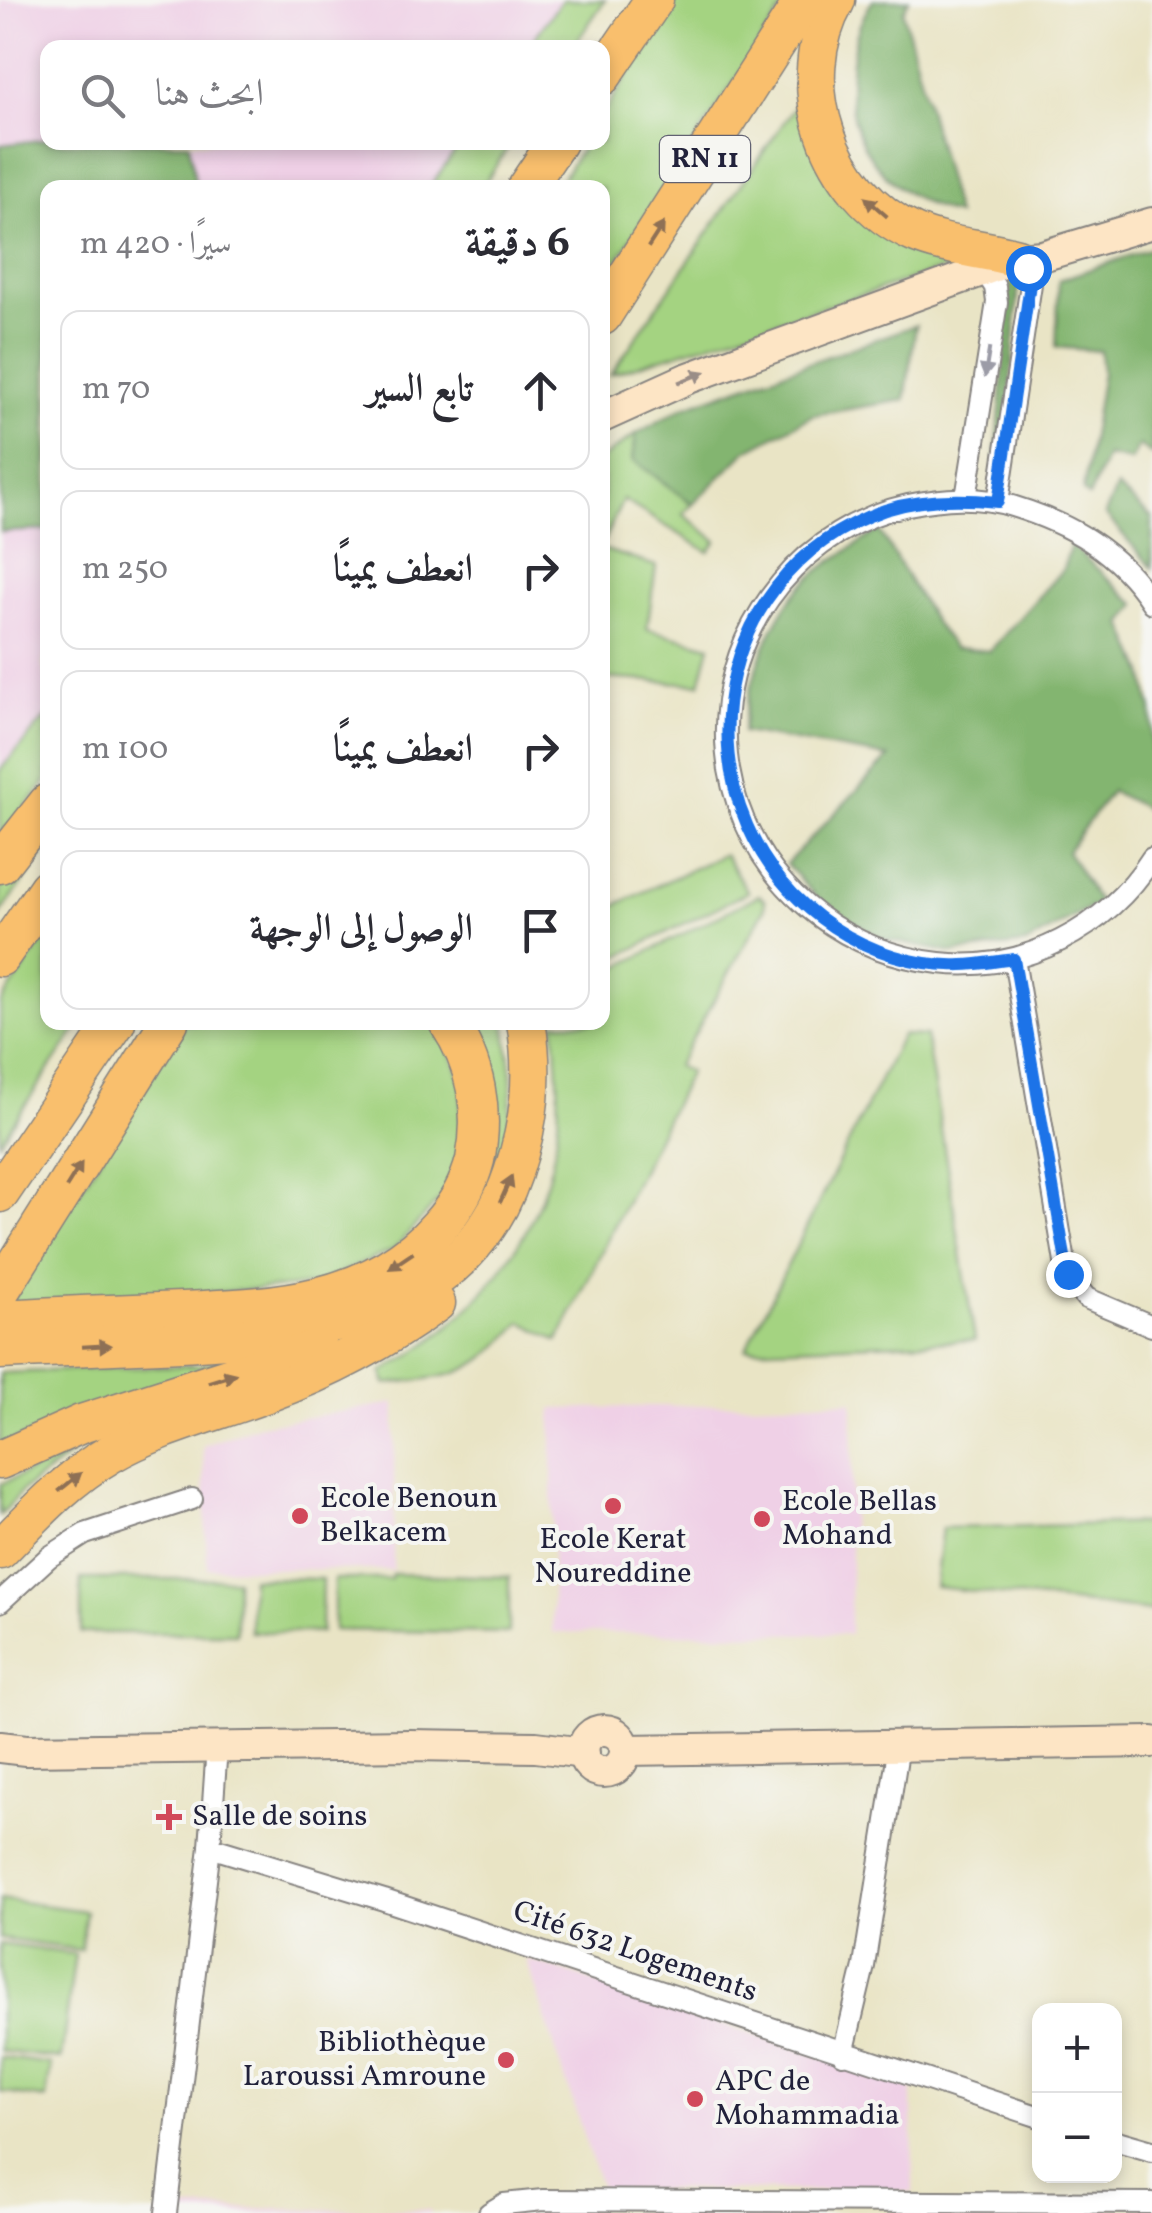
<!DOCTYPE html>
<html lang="ar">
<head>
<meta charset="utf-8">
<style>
  body { margin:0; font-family:Vollkorn,Amiri,serif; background:#f2f2f3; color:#2b2b33; direction:rtl }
  .controls { position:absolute; right:30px; bottom:30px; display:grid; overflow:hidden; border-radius:20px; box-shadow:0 5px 15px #0003 }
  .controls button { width:90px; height:90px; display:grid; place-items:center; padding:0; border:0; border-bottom:2px solid #e1e1e2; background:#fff; color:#2b2b33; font:50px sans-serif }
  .stop { position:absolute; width:30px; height:30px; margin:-22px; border:8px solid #1a73e8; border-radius:50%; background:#fff }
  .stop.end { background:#1a73e8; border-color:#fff; box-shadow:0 2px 10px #0008 }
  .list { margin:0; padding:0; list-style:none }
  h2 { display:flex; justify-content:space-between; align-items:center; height:130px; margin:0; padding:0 40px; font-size:42px }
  h2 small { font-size:32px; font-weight:400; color:#7c7c81 }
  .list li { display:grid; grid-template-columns:65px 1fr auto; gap:30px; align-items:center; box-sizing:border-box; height:160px; margin:0 20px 20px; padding:0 20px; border:2px solid #e1e1e2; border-radius:20px }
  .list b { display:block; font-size:38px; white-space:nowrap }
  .list em { font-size:32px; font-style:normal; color:#7c7c81 }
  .icon { flex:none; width:55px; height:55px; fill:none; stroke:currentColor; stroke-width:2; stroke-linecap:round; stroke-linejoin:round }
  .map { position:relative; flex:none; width:1152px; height:2213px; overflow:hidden; direction:ltr }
  .search { position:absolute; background:#fff; box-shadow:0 5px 15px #0003; left:40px; top:40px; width:570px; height:110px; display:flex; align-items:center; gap:25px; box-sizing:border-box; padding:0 35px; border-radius:20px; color:#7c7c81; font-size:38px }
  .panel { position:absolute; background:#fff; box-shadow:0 5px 15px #0003; left:40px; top:180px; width:570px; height:850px; border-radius:20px; direction:rtl }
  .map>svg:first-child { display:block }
</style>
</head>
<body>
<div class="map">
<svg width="1152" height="2213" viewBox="0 0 1152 2213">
  <rect width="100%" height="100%" fill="#f6f6f2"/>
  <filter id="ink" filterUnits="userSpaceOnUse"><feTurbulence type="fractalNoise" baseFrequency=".01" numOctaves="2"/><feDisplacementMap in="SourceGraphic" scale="20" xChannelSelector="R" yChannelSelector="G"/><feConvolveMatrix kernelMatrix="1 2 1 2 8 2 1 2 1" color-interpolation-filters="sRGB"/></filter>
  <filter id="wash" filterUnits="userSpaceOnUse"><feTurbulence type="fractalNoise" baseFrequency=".0048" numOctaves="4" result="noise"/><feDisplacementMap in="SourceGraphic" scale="40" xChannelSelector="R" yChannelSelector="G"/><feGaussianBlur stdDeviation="2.25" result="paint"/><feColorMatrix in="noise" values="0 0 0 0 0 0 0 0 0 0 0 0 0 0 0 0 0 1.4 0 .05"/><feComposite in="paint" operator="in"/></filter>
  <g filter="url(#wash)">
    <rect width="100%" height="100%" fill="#e9e4c5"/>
    <g fill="#efd0e6">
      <path d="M0,0H562L528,47L48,48V142L461,143L430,187L48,188V651L42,664L47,679V716L0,770Z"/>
      <path d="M853,1401L850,1634L552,1633V1409Z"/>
      <path d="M395,1403L393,1570L207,1568L203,1446L260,1425Z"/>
      <path d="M526,1959L912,2087L913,2192L601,2189Z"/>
      <path d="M177,2209L429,2210L432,2213H178Z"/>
    </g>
    <g fill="#a4d381" stroke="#637a5e" stroke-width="2.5">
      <path d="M562,0H605L573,47H528Z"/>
      <path d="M675,0H788L603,282L602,188H556L585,143L602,142L603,114Z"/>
      <path d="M804,93L827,164L963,263L611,374Z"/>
      <path d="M461,143H511L482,187H430Z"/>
      <path d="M636,434L634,460L693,504L683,514L717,541L709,552L623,500L603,542V458Z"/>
      <path d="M602,549L656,566L647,629L710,646L700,684L603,678Z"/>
      <path d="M47,716V781L0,836V770Z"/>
      <path d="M47,829V847L0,915V886Z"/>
      <path d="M724,854L748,892L603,964V911Z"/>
      <path d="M759,895L765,901L764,910L677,1066L689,1072L558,1341L522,1322C469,1378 460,1375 386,1384L382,1372C474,1322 550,1231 558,1123C560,1090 557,1055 554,1023L602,1022L603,975Z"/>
      <path d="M47,935L48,1022L81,1023L0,1142V1004Z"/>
      <path d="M438,1022L463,1083L458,1160L441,1198L393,1250L314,1285L6,1308L184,1023Z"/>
      <path d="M474,1023H505L512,1075L509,1132L484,1206L496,1099L487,1054Z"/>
      <path d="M902,1035L926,1036L975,1340L746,1349Z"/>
      <path d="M264,1351L0,1446V1373L201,1365Z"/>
      <path d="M73,1453L23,1490L0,1516V1484Z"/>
      <path d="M1152,1523V1611L935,1587L942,1528Z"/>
      <path d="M392,1574L509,1577V1633L334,1630V1579H391Z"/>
      <path d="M251,1578L322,1579L321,1632H250Z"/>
      <rect x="81" y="1579" width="155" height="54"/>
      <path d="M0,1899L86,1911L81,1950L0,1939Z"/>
      <path d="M0,1944L75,1954L61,2059L0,2051Z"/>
      <path d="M0,2057L51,2064L46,2099L0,2092Z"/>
    </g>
    <g fill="#83b56f" stroke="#526c55" stroke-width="2.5">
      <path d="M873,0H909L903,12L956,215C888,194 844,147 851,73C853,44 857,24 873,0Z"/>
      <path d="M47,139L48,142L189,143L196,187L48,188L47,530L1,532L0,145Z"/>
      <path d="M1152,248V455L1139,445L1131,461L1107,456L1089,497L1083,492L1102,373L1100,351L1056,347L1059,280Z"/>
      <path d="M1011,280L1019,281L1001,493L993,492Z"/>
      <path d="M916,325L905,400L813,415L746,451L693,504L633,460L636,434L684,407Z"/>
      <path d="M1117,487L1152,518V568L1105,514Z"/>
      <path d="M879,530L934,622L954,648L990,651L1063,569L1071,545L1137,605L1123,624L1144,673L1152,711V812L1111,791L1067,851L1099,903L1026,944L953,953L882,939L820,901L786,864L889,757L743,732C748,682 771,613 809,579C830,560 856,546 879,530Z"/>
    </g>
  </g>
  <g filter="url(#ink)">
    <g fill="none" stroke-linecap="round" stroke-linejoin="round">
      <defs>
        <g id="street">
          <path d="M966,498L997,302L995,287L984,270"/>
          <path d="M998,502L1031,284L1030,273L1022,257"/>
          <path d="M1152,603C1118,551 1071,524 1012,506C978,495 943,498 908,505C858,516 813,544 781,583C659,731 752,942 939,963C1024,973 1107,928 1152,858"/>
          <path d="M1014,959L1067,1274L1086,1298L1152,1326"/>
          <path d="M0,1602L49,1557L85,1534L192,1499"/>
          <path d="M210,1847L384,1900L1040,2117"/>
          <path d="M843,2054L864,1966L899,1745"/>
          <path d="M1114,2140L1152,2151"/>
          <path d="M166,2213L210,1847L217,1746"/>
          <path d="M489,2213L504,2204L543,2200L1152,2203"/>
        </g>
        <g id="secondary">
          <path d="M602,417L686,379L1017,258L1042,256L1152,223"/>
          <circle cx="604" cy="1751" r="21"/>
          <path d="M0,1747L26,1750L410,1745L536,1747L584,1753"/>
          <path d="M625,1750L1152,1742"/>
        </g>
        <g id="highway">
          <path d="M836,0C789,82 828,194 914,233C946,247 983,248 1017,258"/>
          <path d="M602,76L654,0"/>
          <path d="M526,188L557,142"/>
          <path d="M602,316L804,0"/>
          <path d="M0,864L48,803"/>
          <path d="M0,957L48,888"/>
          <path d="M0,1193L116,1022"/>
          <path d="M0,1291L169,1022"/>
          <path d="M0,1319C53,1316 106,1314 159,1312C261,1307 367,1309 439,1226C456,1207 469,1184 475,1160C485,1112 476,1063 448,1022"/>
          <path d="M0,1350C53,1348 107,1345 160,1343C294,1337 463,1324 513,1173C530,1122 535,1075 526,1022"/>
          <path d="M0,1460L81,1424L318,1348"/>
          <path d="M0,1550C34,1515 67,1479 110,1454C159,1426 214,1413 267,1393C327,1371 384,1341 436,1303"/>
        </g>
      </defs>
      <use href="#street" stroke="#868380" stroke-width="24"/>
      <use href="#secondary" stroke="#868380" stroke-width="34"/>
      <use href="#highway" stroke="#868380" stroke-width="41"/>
      <use href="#street" stroke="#fff" stroke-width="20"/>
      <use href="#secondary" stroke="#fde5c5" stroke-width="30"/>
      <use href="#highway" stroke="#f9bf6d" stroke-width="38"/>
    </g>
    <defs><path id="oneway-solid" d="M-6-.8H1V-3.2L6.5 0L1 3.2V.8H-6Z" transform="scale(2.5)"/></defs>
    <g fill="#8e7054">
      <use href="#oneway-solid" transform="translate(876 207) rotate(-139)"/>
      <use href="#oneway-solid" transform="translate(656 235) rotate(-57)"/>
      <use href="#oneway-solid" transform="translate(74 1175) rotate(-58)"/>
      <use href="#oneway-solid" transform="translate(506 1189) rotate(-66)"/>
      <use href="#oneway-solid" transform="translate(401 1261) rotate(146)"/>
      <use href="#oneway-solid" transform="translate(97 1346) rotate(-3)"/>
      <use href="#oneway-solid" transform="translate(222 1378) rotate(-17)"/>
      <use href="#oneway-solid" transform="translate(70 1482) rotate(-39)"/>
    </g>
    <use fill="#9c9ca7" href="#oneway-solid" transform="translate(987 363) rotate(99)"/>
    <use fill="#9a8d87" href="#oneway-solid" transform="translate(692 377) rotate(-22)"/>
  </g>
  <g fill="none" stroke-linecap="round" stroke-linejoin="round" filter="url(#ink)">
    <path stroke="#1a73e8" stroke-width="12" d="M1028,268L1030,284L998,502C960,498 922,498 885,510C700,574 672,819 833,927C869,951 917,967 961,965C979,965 997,961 1014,959L1068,1274"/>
  </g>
  <g fill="#d1495b" stroke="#f6f6f2" stroke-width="4">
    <circle cx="613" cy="1506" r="10"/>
    <circle cx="300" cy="1516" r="10"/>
    <circle cx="762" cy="1519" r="10"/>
    <path d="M164 1802h10v10h10v10h-10v10h-10v-10h-10v-10h10z"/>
    <circle cx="506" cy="2060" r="10"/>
    <circle cx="695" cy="2099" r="10"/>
  </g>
  <g text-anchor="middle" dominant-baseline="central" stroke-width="8" stroke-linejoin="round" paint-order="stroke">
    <rect fill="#f6f6f2" stroke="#626272" stroke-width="2.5" x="660" y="136" width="90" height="46" rx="8"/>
    <g font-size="28" font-weight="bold" fill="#22223b">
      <text x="705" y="159">RN 11</text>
    </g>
    <g font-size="30" fill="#22223b" stroke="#f6f6f2" text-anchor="start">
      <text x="320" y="1499">Ecole Benoun<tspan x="320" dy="34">Belkacem</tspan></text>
      <text x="782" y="1502">Ecole Bellas<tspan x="782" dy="34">Mohand</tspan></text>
      <text x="613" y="1540" text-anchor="middle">Ecole Kerat<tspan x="613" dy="34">Noureddine</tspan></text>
      <text x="192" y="1817">Salle de soins</text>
      <text x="486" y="2043" text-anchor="end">Bibliothèque<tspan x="486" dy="34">Laroussi Amroune</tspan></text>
      <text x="715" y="2082">APC de<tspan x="715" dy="34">Mohammadia</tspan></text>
    </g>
    <g font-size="30" fill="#22223b" stroke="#f6f6f2">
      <text transform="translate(635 1952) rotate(19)">Cité 632 Logements</text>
    </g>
  </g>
</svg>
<div class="controls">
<button>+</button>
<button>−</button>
</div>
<div class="stop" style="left:1028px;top:268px"></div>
<div class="stop end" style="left:1068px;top:1274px"></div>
<div class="search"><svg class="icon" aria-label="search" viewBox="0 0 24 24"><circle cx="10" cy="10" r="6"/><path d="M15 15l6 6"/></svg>ابحث هنا</div>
<section class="panel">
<h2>6 دقيقة<small>سيرًا · 420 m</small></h2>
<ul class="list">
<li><svg class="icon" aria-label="ahead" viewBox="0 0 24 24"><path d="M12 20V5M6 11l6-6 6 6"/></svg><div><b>تابع السير</b></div><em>70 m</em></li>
<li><svg class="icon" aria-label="right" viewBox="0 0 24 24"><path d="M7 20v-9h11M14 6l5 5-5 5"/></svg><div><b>انعطف يمينًا</b></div><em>250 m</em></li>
<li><svg class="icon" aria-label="right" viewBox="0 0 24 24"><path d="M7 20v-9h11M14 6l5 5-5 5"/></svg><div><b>انعطف يمينًا</b></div><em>100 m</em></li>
<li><svg class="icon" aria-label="arrive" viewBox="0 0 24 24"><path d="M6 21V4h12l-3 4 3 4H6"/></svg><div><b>الوصول إلى الوجهة</b></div></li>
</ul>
</section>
</div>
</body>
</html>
